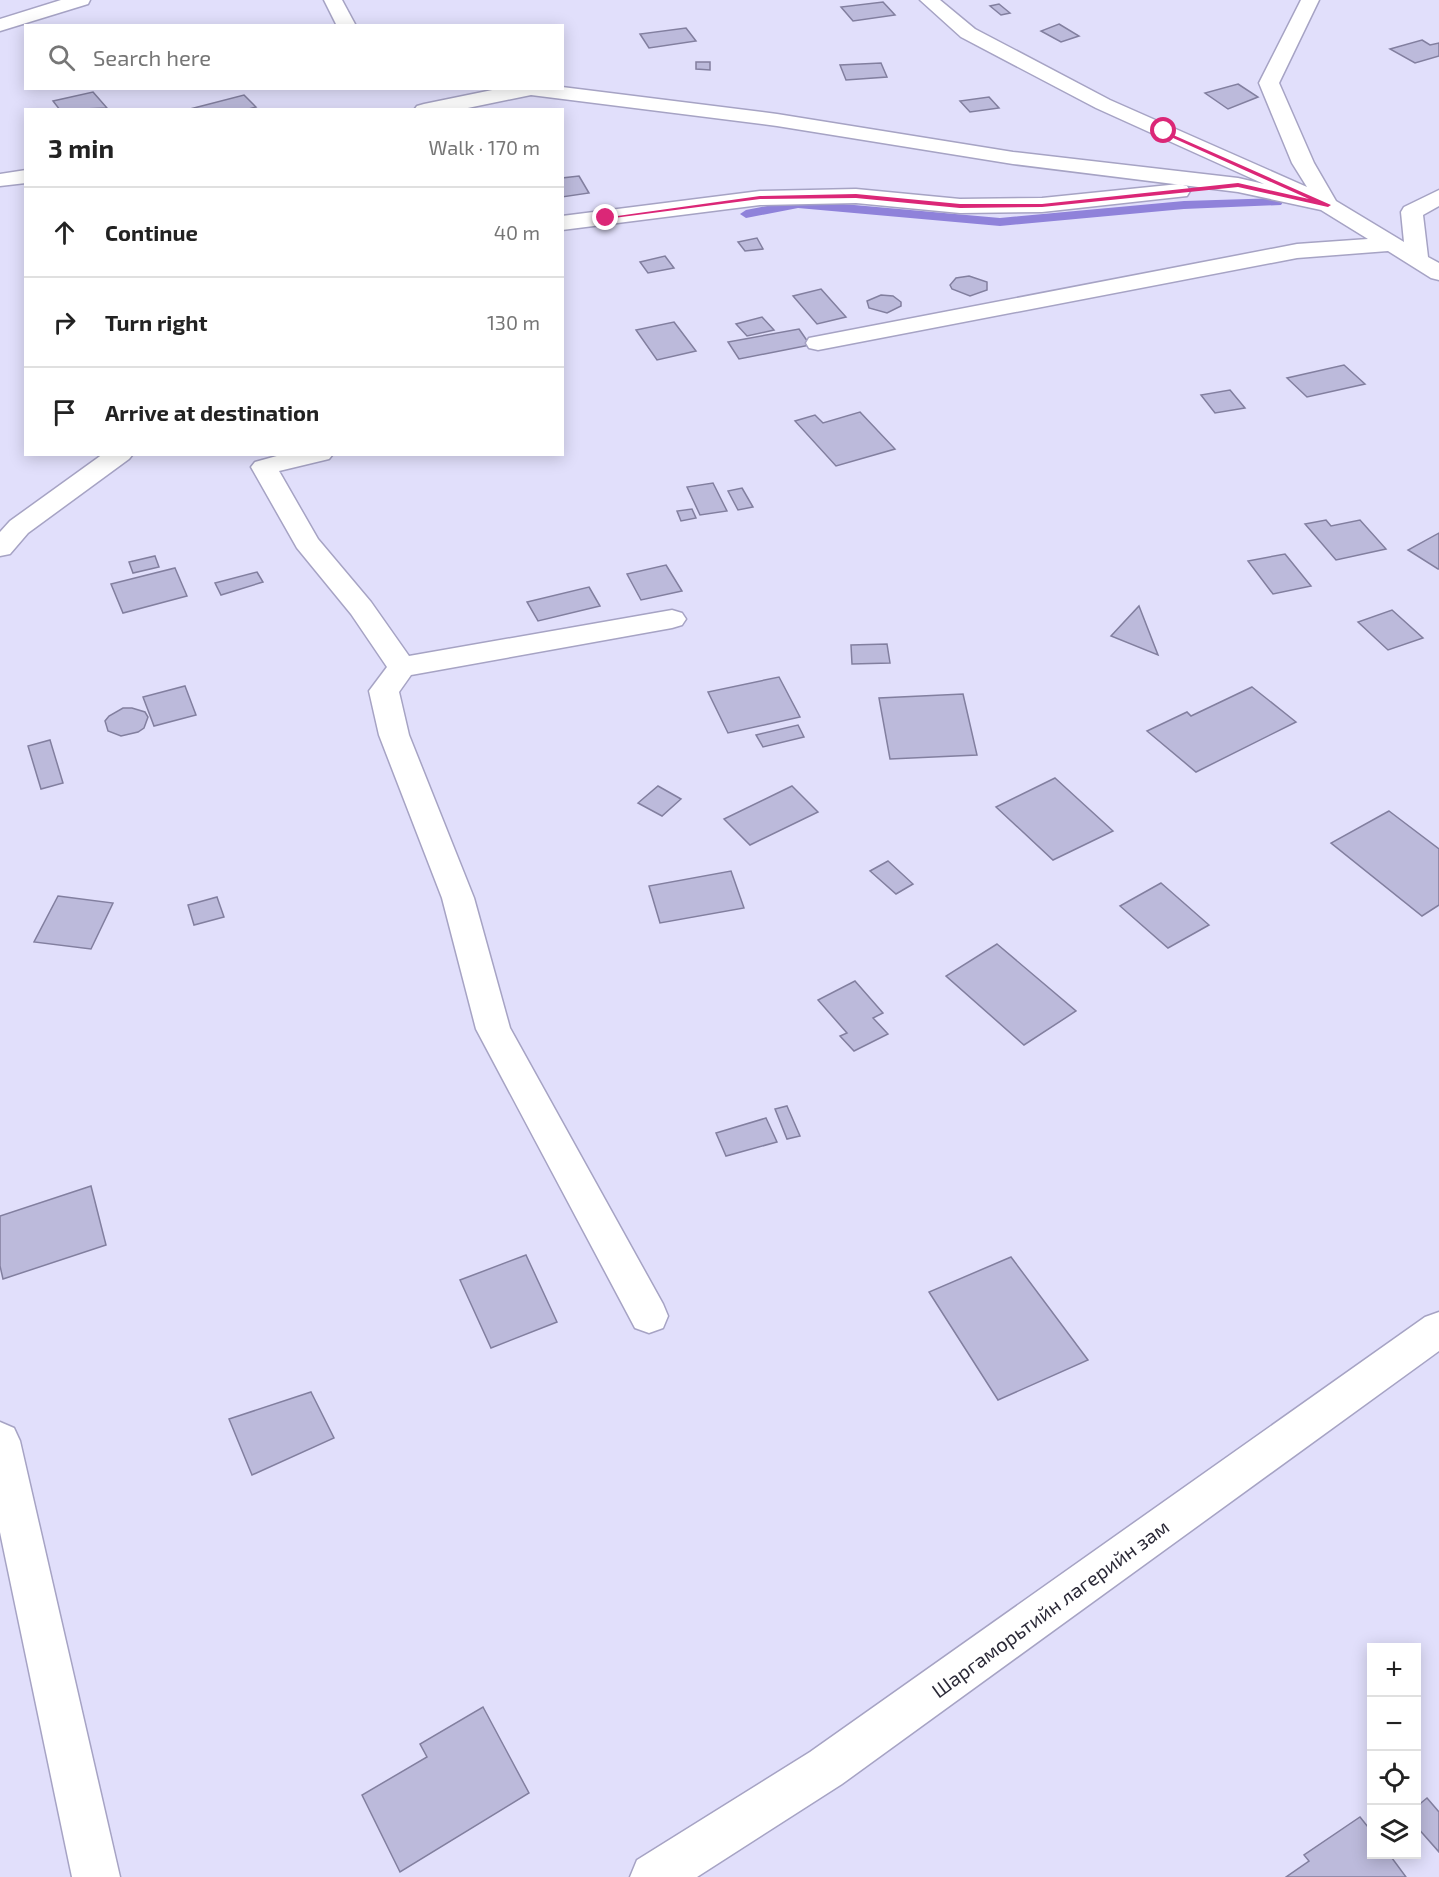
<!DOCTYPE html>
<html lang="en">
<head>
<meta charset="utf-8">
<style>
  body { margin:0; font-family:"Exo 2",sans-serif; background:#f2f2f2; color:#222 }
  .controls { position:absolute; right:18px; bottom:18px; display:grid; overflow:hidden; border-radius:0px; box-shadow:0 3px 15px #0003 }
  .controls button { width:54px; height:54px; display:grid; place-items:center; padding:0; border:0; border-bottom:2px solid #e0e0e0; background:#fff; color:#222; font:30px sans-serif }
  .stop { position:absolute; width:18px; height:18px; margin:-14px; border:4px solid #db2777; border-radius:50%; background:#fff }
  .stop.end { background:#db2777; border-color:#fff; box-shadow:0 2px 6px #0008 }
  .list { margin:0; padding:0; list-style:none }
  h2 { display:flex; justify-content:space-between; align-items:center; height:78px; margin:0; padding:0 24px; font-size:26px }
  h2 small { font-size:20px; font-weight:400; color:#767676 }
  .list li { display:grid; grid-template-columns:39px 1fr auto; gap:18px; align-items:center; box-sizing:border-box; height:90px; padding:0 24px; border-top:2px solid #e0e0e0 }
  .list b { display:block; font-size:22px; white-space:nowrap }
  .list em { font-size:20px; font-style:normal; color:#767676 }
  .icon { flex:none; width:33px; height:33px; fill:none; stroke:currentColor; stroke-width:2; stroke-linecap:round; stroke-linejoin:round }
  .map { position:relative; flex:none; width:1439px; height:1877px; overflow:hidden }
  .search { position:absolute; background:#fff; box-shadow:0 3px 15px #0003; left:24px; top:24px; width:540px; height:66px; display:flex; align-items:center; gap:15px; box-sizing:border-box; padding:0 21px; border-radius:0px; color:#767676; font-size:22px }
  .panel { position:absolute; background:#fff; box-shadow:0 3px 15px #0003; left:24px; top:108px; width:540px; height:348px; border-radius:0px }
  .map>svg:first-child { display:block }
</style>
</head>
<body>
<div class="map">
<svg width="1439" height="1877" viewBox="0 0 1439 1877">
  <rect width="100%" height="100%" fill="#e1dffb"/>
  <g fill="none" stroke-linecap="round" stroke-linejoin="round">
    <path fill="#8f82da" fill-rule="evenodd" d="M1277,198L1283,202L1281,205L1184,209L1000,226L798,208L746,218L740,214L746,210L798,200L1000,218L1184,201Z"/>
  </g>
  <g fill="#bcbadb" stroke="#827f9f" stroke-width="1.5">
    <path d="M883,2L895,15L853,21L841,7Z"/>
    <path d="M999,4L1010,13L1001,15L990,6Z"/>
    <path d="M1059,24L1079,36L1061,42L1041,31Z"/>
    <path d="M686,28L696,41L649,48L640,34Z"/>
    <path d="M1422,40L1430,45L1439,43V56L1415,63L1390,49Z"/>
    <path d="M696,62H710V70L696,69Z"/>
    <path d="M881,63L887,77L846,80L840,65Z"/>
    <path d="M1238,84L1258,97L1228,109L1205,93Z"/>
    <path d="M93,92L107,108L60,110L53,101Z"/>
    <path d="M244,95L256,107L245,110L190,109Z"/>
    <path d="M989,97L999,108L970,112L960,101Z"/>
    <path d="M579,176L589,193L562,197V178Z"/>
    <path d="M757,238L763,249L745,251L738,242Z"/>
    <path d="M665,256L674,268L648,273L640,262Z"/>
    <path d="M969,276L987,282V290L970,296L952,289L950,285L956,278Z"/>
    <path d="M821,289L846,317L817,324L793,296Z"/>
    <path d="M881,295L893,296L901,302V306L887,313L869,308L867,301Z"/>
    <path d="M762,317L774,330L747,336L736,324Z"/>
    <path d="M674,322L696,351L657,360L636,330Z"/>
    <path d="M799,329L810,345L739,359L728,342Z"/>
    <path d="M1344,365L1365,384L1307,397L1287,378Z"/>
    <path d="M1230,390L1245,408L1215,413L1201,395Z"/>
    <path d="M860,412L895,449L836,466L795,421L815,415L823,423Z"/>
    <path d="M713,483L727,511L700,515L687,487Z"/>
    <path d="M742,488L753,507L738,510L728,491Z"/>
    <path d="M692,509L696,518L681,521L677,511Z"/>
    <path d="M1326,520L1331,526L1360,520L1386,549L1336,560L1305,524Z"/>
    <path d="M1439,533V569H1438L1408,550Z"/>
    <path d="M1285,554L1311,586L1273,594L1248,561Z"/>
    <path d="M155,556L159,567L133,573L129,562Z"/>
    <path d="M666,565L682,591L641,600L627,574Z"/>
    <path d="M175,568L187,596L123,613L111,584Z"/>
    <path d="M257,572L263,582L221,595L215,583Z"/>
    <path d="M589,587L600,606L538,621L527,602Z"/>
    <path d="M1139,606L1158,655L1111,636Z"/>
    <path d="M1392,610L1423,638L1388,650L1358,622Z"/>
    <path d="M887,644L890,663L852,664L851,645Z"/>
    <path d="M779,677L800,717L728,733L708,692Z"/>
    <path d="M185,686L196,715L154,726L143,697Z"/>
    <path d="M1252,687L1296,722L1196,772L1147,731L1187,712L1191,716Z"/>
    <path d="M963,694L977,755L890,759L879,698Z"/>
    <path d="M123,708H132L145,712L148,717L144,728L138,732L121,736L108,731L105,721L109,716Z"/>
    <path d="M798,725L804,737L763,747L756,735Z"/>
    <path d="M50,740L63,783L41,789L28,746Z"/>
    <path d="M1055,778L1113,831L1053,860L996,807Z"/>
    <path d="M658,786L681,799L662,816L638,803Z"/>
    <path d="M792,786L818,812L750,845L724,819Z"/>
    <path d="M1389,811L1439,849V905L1422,916L1331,843Z"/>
    <path d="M888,861L913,884L896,894L870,871Z"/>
    <path d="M731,871L744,908L660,923L649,886Z"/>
    <path d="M1161,883L1209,925L1168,948L1120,906Z"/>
    <path d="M58,896L113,903L91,949L34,942Z"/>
    <path d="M217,897L224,917L194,925L188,905Z"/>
    <path d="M997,944L1076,1011L1024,1045L946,976Z"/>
    <path d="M855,981L883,1013L873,1018L888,1034L854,1051L840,1036L847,1033L818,1000Z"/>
    <path d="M787,1106L800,1136L787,1139L775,1109Z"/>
    <path d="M766,1118L777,1142L726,1156L716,1133Z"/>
    <path d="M91,1186L106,1245L3,1279L0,1266V1216Z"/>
    <path d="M526,1255L557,1322L491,1348L460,1280Z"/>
    <path d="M1011,1257L1088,1360L998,1400L929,1292Z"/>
    <path d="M311,1392L334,1438L252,1475L229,1419Z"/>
    <path d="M483,1707L529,1793L400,1872L362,1795L427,1757L420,1744Z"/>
    <path d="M1427,1798L1439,1812V1852L1416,1826V1807Z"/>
    <path d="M1360,1817L1372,1832V1854H1389L1406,1877H1286L1309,1861L1304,1855Z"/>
  </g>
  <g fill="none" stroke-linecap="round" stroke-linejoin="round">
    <defs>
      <g id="minor">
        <path d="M61,0H90L88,4L0,31V19Z"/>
        <path d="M324,0H342L356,26H337Z"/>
        <path d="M920,0H940L975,29L1110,100L1307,187L1292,163L1259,83L1301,0H1319L1279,83L1314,163L1336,201L1404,242L1401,212L1404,207L1439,190V206L1423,215L1428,257L1439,263V280L1431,278L1388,251L1297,258L818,350L809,348L806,343L809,338L1297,244L1368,239L1321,210L1238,192L1013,164L777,126L531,95L458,110H414L417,106L424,104L502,88L562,87L777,114L1013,152L1238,178L1264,184L1096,108L961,37Z"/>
        <path d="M26,170V183L0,186V174Z"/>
        <path d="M1179,184L1187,186L1190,191L1187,196L1042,212L960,213L856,203L760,205L562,230V216L760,191L856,189L960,199L1042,198Z"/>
        <path d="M103,454H133L129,459L28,533L10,554L0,556V532L10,521Z"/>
        <path d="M284,454H333L329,459L279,471L318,539L371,602L409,656L672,610L682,613L686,619L682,625L672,628L411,675L399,692L409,735L474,898L510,1028L663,1304L668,1316L663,1328L649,1333L635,1328L476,1029L442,898L379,735L369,691L387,667L351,614L297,548L251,467L255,462Z"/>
        <path d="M1439,1312V1351L842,1784L697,1877H630L637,1860L810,1752L1425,1317Z"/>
        <path d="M0,1422L14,1428L20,1441L120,1877H72L0,1532Z"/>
      </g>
    </defs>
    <use href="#minor" stroke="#a6a3c4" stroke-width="3"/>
    <use href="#minor" fill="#fff" fill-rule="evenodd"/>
  </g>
  <path fill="#db2777" d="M1162,130L1331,205L1328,207L1238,187L1042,207L960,208L856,198L760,199L606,219L603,218L760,196L856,194L960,204H1042L1238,183L1309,199L1162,133Z"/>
  <g text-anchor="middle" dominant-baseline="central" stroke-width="6" stroke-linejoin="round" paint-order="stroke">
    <g font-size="20" fill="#2b2937" stroke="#fff">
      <text transform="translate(1050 1608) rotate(-36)">Шаргаморьтийн лагерийн зам</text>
    </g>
  </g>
</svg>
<div class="controls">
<button>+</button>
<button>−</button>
<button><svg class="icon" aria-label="locate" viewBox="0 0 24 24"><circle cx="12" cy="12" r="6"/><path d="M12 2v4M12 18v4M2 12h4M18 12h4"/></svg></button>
<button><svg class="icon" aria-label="layers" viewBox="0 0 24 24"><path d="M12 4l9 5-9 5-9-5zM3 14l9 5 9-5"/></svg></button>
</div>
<div class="stop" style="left:1164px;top:131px"></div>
<div class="stop end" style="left:606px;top:218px"></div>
<div class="search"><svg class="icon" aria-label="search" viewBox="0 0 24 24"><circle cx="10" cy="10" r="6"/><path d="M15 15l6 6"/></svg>Search here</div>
<section class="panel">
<h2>3 min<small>Walk · 170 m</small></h2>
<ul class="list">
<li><svg class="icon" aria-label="ahead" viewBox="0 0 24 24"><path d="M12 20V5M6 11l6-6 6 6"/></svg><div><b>Continue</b></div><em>40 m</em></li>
<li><svg class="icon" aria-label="right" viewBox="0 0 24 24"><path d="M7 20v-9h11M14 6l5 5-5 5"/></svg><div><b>Turn right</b></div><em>130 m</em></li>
<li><svg class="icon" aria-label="arrive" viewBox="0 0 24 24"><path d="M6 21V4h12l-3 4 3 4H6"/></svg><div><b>Arrive at destination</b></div></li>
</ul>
</section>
</div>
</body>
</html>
